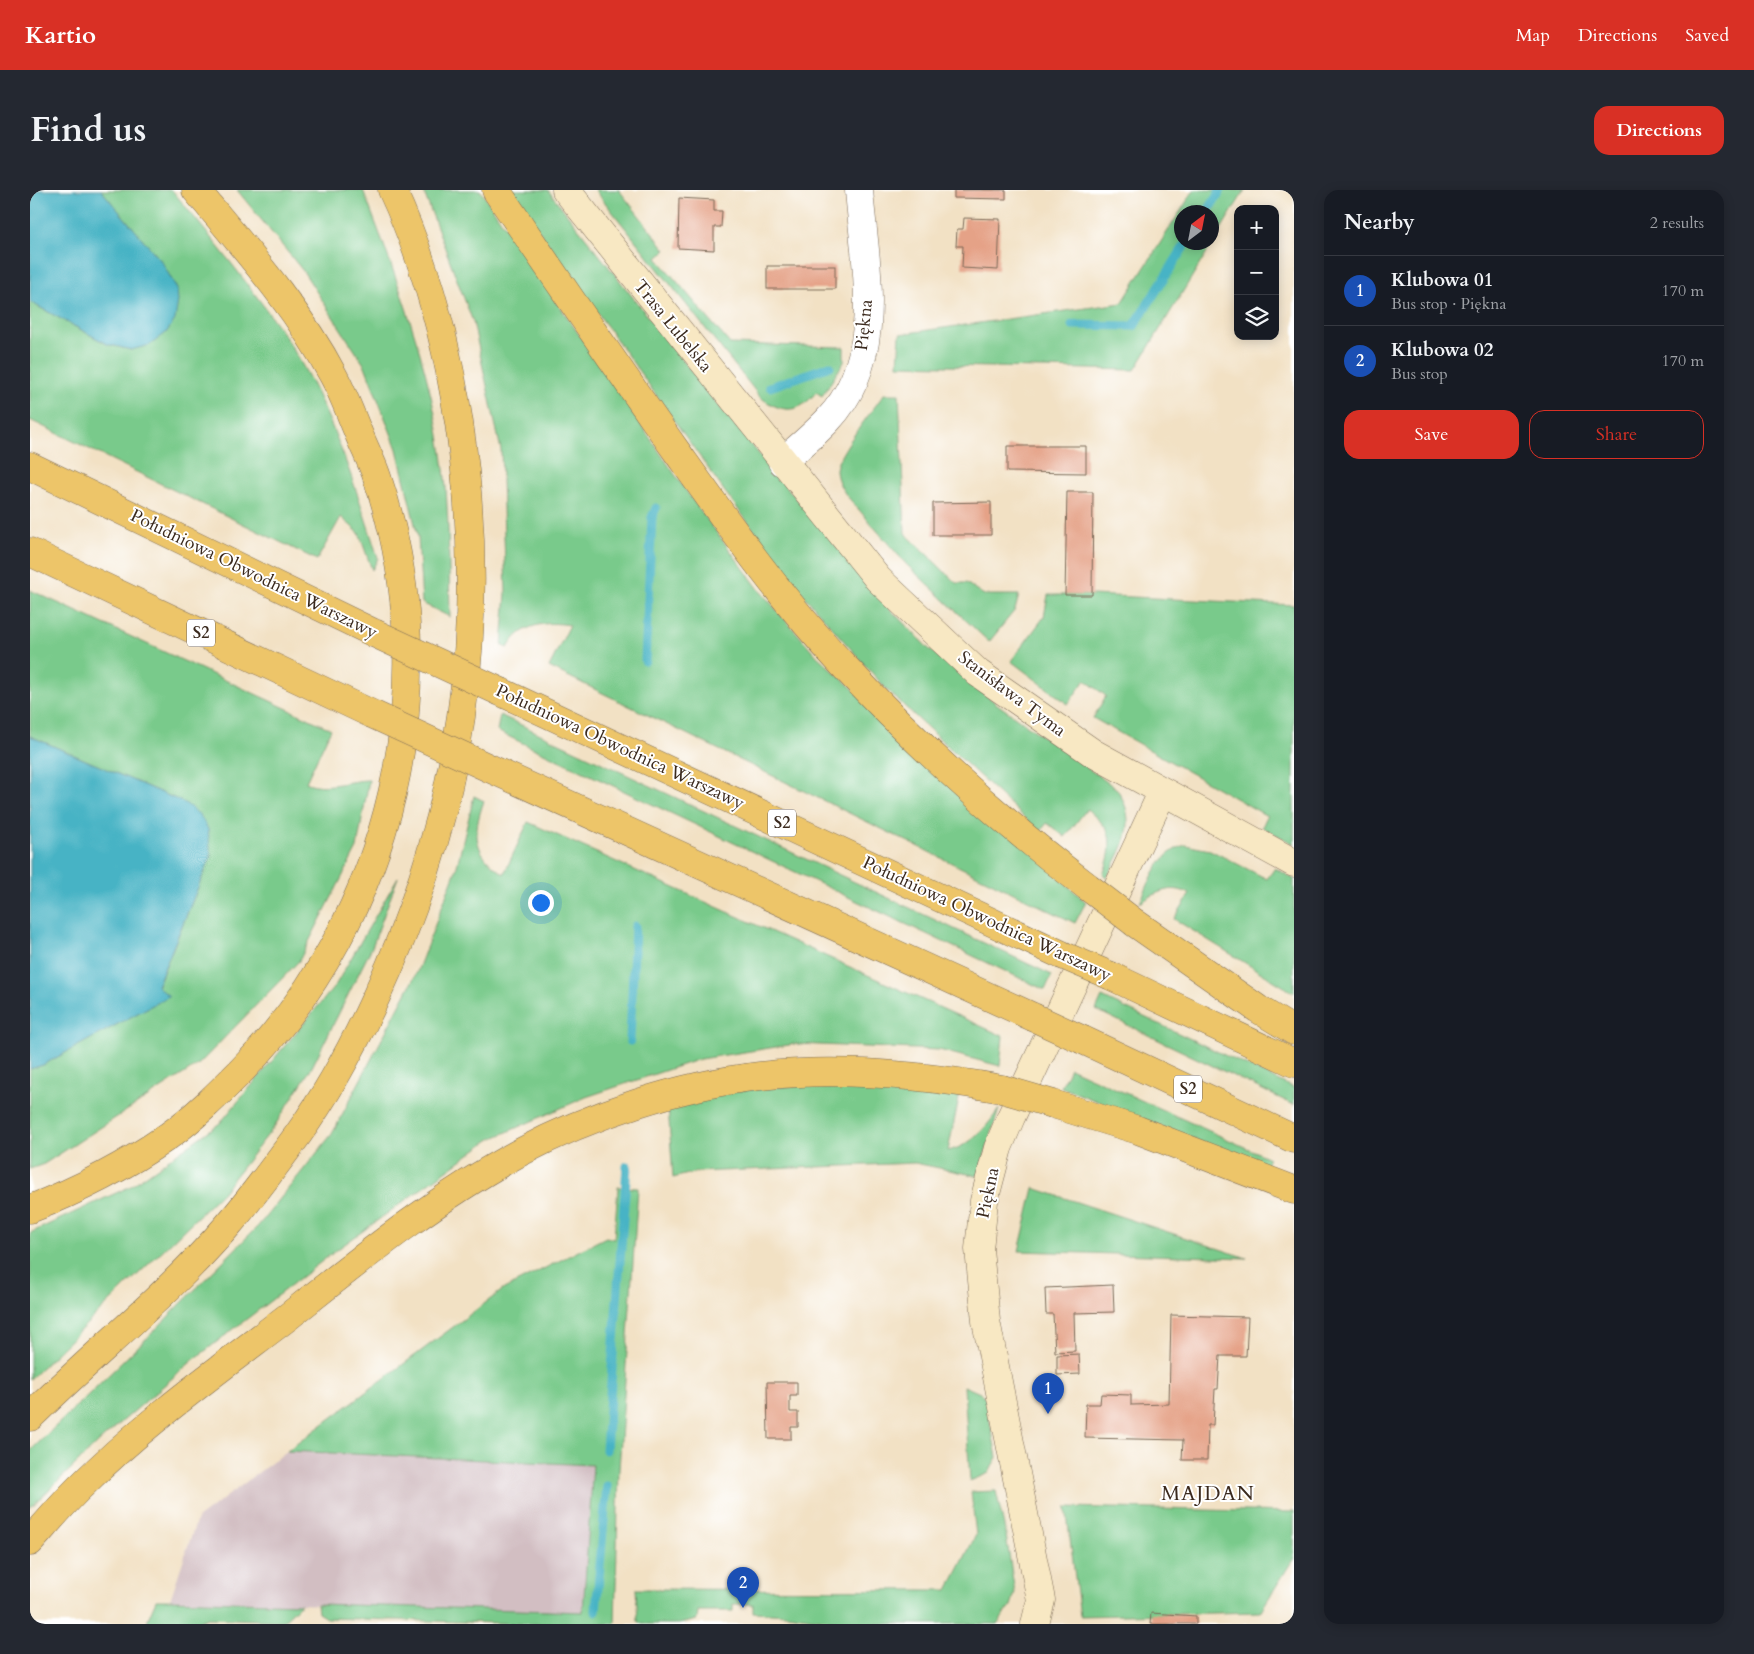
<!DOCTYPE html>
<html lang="en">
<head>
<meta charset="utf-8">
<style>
  body { margin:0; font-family:Cardo,serif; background:#242831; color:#f1f3f6 }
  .controls { position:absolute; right:15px; top:15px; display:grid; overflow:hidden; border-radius:10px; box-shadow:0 2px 12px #0003 }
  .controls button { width:45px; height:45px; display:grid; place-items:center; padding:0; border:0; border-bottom:1px solid #363941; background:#171b24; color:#f1f3f6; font:25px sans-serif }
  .compass { position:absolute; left:1144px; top:15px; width:45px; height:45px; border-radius:50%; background:#171b24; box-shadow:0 2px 12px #0003; rotate:32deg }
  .you { position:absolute; left:510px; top:712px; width:18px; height:18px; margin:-12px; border:4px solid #fff; border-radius:50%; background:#1a73e8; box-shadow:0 0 0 8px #1a73e833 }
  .badge { display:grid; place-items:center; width:32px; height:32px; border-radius:50%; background:#d93025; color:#fff; font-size:16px; font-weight:700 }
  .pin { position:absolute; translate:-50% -41px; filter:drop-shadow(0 1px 2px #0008) }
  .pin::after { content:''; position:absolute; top:26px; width:18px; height:15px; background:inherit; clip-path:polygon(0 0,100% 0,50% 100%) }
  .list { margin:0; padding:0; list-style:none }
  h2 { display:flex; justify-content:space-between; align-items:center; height:65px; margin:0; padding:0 20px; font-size:21px }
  h2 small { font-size:16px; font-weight:400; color:#9ea1a6 }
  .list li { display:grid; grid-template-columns:32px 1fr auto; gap:15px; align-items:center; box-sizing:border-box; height:70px; padding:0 20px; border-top:1px solid #363941 }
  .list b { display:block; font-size:19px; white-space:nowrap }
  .list p { margin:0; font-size:16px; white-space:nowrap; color:#9ea1a6 }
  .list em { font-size:16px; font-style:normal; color:#9ea1a6 }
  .actions { display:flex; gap:10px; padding:15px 20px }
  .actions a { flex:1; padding:11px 0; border:1px solid #d93025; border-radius:15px; text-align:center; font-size:18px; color:#d93025 }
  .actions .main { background:#d93025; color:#fff }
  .icon { flex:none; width:28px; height:28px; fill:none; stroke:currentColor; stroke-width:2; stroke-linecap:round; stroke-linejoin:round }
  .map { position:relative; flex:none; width:1264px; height:1434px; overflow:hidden; border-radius:15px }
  header { display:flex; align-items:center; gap:30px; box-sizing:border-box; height:70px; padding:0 25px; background:#d93025; color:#fff }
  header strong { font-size:24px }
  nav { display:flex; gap:28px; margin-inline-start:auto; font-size:18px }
  .intro { display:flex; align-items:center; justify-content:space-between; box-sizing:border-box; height:120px; padding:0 30px }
  h1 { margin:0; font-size:35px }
  .button { padding:12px 22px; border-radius:15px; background:#d93025; color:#fff; font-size:18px; font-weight:700 }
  main { display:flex; gap:30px; padding:0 30px }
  aside { flex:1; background:#171b24; border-radius:15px; box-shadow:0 2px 12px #0003 }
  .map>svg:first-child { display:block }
</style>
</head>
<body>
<header>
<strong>Kartio</strong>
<nav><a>Map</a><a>Directions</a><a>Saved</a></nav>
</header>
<div class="intro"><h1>Find us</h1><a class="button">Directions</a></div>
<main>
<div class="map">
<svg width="1264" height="1434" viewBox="0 0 1264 1434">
  <rect width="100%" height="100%" fill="#fff"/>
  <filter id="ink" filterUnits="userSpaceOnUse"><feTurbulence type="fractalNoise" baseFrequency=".02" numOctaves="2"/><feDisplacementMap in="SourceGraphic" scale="10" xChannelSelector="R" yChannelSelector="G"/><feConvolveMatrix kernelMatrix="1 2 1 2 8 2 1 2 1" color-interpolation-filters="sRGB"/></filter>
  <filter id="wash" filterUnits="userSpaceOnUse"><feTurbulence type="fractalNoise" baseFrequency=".0096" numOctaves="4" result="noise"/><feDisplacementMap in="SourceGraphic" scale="20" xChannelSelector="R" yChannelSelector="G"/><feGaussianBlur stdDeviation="1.12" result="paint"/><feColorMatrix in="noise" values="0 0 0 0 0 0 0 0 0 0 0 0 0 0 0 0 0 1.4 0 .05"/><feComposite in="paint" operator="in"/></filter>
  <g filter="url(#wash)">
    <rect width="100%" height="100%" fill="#f2e1c4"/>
    <path fill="#d2bec2" d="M257,1261L563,1275L553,1423L140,1410L167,1329Z"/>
    <g fill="#79ca8b" stroke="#5a7a54" fill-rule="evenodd">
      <path d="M71,0H142C182,49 223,98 258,151C300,217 325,294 348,368L342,380L329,343L311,327L287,370L0,230V112L77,154L101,160L132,72Z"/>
      <path d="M207,0H333C370,96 407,195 416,298C419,341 419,384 420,427L392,413L388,347L367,259L335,176L273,81Z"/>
      <path d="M393,0H450L659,305L731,402L787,466L1056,712L1045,733L519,477L540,435C515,431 491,434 478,458L472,456L476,403L471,260L443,132Z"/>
      <path d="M480,0H518L688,215L852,411L899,459L967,514L1087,599C1109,633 1094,656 1077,688L1073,684C1079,671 1084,649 1075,637C1070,630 1063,625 1057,619L1035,647L1017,633L1010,642L857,500L776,408L695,302Z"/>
      <path d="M565,0H589L636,60L627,68L700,154L814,157V172L792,206L786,202C769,225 751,223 730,207Z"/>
      <path d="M1164,0H1215L1105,180L868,175L870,144L1092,113ZM1152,22H1182V52H1152Z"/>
      <path d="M854,204H869L875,343L926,393H936L954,405H989L985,420L959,452L876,374L817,306C812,299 807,291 806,281C805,266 844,219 854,204Z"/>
      <path d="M0,400L301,539L276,592C294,601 319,590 339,590L327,658L269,771L169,874L14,974L0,979V879L13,875L138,806L127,797L181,666L155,613L0,546Z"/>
      <path d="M1018,405H1062L1264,415V654L1232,637L1237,626L1063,528L1076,506L1055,490L1038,514L981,471L1014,427Z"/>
      <path d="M470,525L1022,785L1015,800L467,541Z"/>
      <path d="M444,606L454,611C442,644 443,663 474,684L498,632L973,846L970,876L909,860L765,854L670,869L556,907L459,950L308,1059L162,1171L71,1250L0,1318V1261L121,1144L229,1035L302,944L387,782L426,680Z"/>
      <path d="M1155,655L1180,660L1237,689L1245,678L1264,689V803L1144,729L1160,704C1141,694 1127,702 1110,713C1121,689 1128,664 1155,655Z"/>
      <path d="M368,687L342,757L282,877L244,937L193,1002L0,1189V1043L101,996L190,933L305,796Z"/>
      <path d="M1072,807L1264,898V915L1066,820Z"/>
      <path d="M1040,878L1239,968L1235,977L1031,897Z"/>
      <path d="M797,893L930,903L918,961C942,955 955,939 969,919L948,986L885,973L666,982L643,988L638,916L714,900Z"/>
      <path d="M588,997L608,998L589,1279L585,1434H502L296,1428L288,1423L287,1414L553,1422L563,1275L257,1261L474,1099L576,1047L584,1049Z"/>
      <path d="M1004,998L1217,1068L989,1061Z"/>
      <path d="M934,1196L950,1203L955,1207L967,1267L959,1283L940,1291Z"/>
      <path d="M966,1301L976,1345L985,1403L981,1416L967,1434H825L757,1424L723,1422V1414H703V1421H668L667,1430L649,1434H612L608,1431L606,1399L918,1400L946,1345L941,1302Z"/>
      <path d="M1036,1317L1264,1322V1368L1230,1422L1050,1426Z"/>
      <path d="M126,1410H140L271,1414L253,1431L178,1428L162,1434H121L117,1431Z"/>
    </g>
    <g fill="#47b3c5" stroke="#416e72">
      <path d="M0,0H71L132,72L147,99L148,111L145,130L136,143L120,155L101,160L77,154L0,112Z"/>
      <path d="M0,546L155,613L170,625L178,639L181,666L127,796L139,806L13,875L0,879Z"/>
    </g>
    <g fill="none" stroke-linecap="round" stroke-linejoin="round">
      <g stroke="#47b3c5" stroke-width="9">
        <path d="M1177,22L1191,0"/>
        <path d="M1042,135L1104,136L1157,52"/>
        <path d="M740,197L800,176"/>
        <path d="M615,471L622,327L626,318"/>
        <path d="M600,851L605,736"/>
        <path d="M576,1260L597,976"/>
        <path d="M566,1421L577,1296"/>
      </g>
    </g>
    <g id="blocks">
      <g fill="#e5a287">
        <path d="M924,0H976V9L924,8Z"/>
        <path d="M649,8L684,10V21H692L691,37H684V60L648,58Z"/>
        <path d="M934,28L970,29L968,80L932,78L933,56H926L927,39H933Z"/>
        <rect x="737" y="76" width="68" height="23"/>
        <path d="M977,256H1056V283L977,282Z"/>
        <path d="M1037,302H1063L1062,405H1035Z"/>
        <path d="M961,312V345H903V313Z"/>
        <path d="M1083,1095L1084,1122L1044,1123L1045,1161L1025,1162L1023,1124H1016L1015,1098Z"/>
        <path d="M1141,1125L1218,1127L1216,1166H1190L1188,1199H1185L1183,1235H1178L1177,1270H1152L1153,1250L1055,1248L1056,1214H1070L1071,1204L1101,1205V1215L1139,1214Z"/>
        <path d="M1049,1164L1050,1184L1027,1185V1165Z"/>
        <path d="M737,1192H767V1206H760V1222H768V1237H761V1249H738Z"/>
        <path d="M1121,1423L1166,1426V1434H1120Z"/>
      </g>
    </g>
  </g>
  <g filter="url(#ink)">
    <use href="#blocks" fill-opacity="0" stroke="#7b6a58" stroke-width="1"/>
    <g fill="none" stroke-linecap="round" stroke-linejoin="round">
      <defs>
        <path id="street" d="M752,272C768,258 784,245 798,230C857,168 835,76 829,0"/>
        <g id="secondary">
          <path d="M536,0L848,389L948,483L1063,563L1264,673"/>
          <path d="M1005,1434L1011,1410L956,1131L949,1059L954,1011L968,958L981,927L1132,603"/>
        </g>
        <g id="highway">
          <path d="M466,0C526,88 586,176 647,262C699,335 751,409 812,474C889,557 968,629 1058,697"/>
          <path d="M0,276L344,443"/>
          <path d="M0,362L342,524"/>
          <path d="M471,502L1032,765"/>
          <path d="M459,578L1003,827"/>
          <path d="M1105,733L1228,819L1264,841"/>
          <path d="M1081,786L1264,873"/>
          <path d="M1053,850L1264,949"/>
          <path d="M1023,914L1108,940L1264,1000"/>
          <path d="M0,1019C49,1000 94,977 137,947C164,928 188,904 211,881C363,725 417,494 347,287C342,272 334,257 328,242C320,223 313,203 303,185C267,117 215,59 166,0"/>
          <path d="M0,1227C66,1162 139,1104 199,1034C223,1006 245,976 267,946C298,903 324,855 346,807C432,622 459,435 429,233C417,154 396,73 362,0"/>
          <path d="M0,1352C16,1334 32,1315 49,1298C113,1234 187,1181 259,1126C332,1068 407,1007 489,963C560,925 650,895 730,886C811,877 893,885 972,899"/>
        </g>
      </defs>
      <use href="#street" stroke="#7b6a58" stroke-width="29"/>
      <use href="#secondary" stroke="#7b6a58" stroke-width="29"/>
      <use href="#highway" stroke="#7b6a58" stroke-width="29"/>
      <use href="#street" stroke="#fff" stroke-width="28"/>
      <use href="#secondary" stroke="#f8e8c3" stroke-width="28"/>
      <use href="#highway" stroke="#edc569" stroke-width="28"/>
      <defs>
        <g id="highway-bridge">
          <path d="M344,443L471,502"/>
          <path d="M342,524L459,578"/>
          <path d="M1058,697L1105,733"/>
          <path d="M1032,765L1081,786"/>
          <path d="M1003,827L1053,850"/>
          <path d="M972,899L1023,914"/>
        </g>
      </defs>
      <use href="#highway-bridge" stroke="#7b6a58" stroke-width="29" stroke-linecap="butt"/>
      <use href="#highway-bridge" stroke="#edc569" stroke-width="28"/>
    </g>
  </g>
  <g text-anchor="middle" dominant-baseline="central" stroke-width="4" stroke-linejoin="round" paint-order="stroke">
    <g fill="#fff" stroke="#766a62" stroke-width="1">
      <rect x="157" y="429.5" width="28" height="27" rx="4"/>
      <rect x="738" y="619.5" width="28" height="27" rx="4"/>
      <rect x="1144" y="885.5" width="28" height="27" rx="4"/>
    </g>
    <g font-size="16" font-weight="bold" fill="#3b2a1e">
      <text x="171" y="443">S2</text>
      <text x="752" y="633">S2</text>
      <text x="1158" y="899">S2</text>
    </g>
    <g font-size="18" fill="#3b2a1e" stroke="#fff">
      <text transform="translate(834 135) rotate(-84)">Piękna</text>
      <text transform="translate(643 136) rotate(51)">Trasa Lubelska</text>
      <text transform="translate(224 384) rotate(26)">Południowa Obwodnica Warszawy</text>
      <text transform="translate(982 504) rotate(37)">Stanisława Tyma</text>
      <text transform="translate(590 557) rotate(25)">Południowa Obwodnica Warszawy</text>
      <text transform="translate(957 729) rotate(25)">Południowa Obwodnica Warszawy</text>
      <text transform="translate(958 1003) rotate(-78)">Piękna</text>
    </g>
    <g font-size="20" letter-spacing="1" fill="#3b2a1e" stroke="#fff">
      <text x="1178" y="1303">MAJDAN</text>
    </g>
  </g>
</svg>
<div class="controls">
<button>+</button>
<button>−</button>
<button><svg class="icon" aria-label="layers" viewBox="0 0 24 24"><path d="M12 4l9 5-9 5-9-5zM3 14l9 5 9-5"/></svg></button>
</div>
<svg class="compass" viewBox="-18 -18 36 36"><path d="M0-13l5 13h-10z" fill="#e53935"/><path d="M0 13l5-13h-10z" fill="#9ea1a6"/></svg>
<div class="you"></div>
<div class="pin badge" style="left:1018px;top:1224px;background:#1a4fb4">1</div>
<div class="pin badge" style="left:713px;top:1418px;background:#1a4fb4">2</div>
</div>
<aside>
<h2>Nearby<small>2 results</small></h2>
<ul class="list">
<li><span class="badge" style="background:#1a4fb4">1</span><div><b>Klubowa 01</b><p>Bus stop · Piękna</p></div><em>170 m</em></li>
<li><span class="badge" style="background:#1a4fb4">2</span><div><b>Klubowa 02</b><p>Bus stop</p></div><em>170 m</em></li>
</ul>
<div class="actions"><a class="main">Save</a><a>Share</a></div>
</aside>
</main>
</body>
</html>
